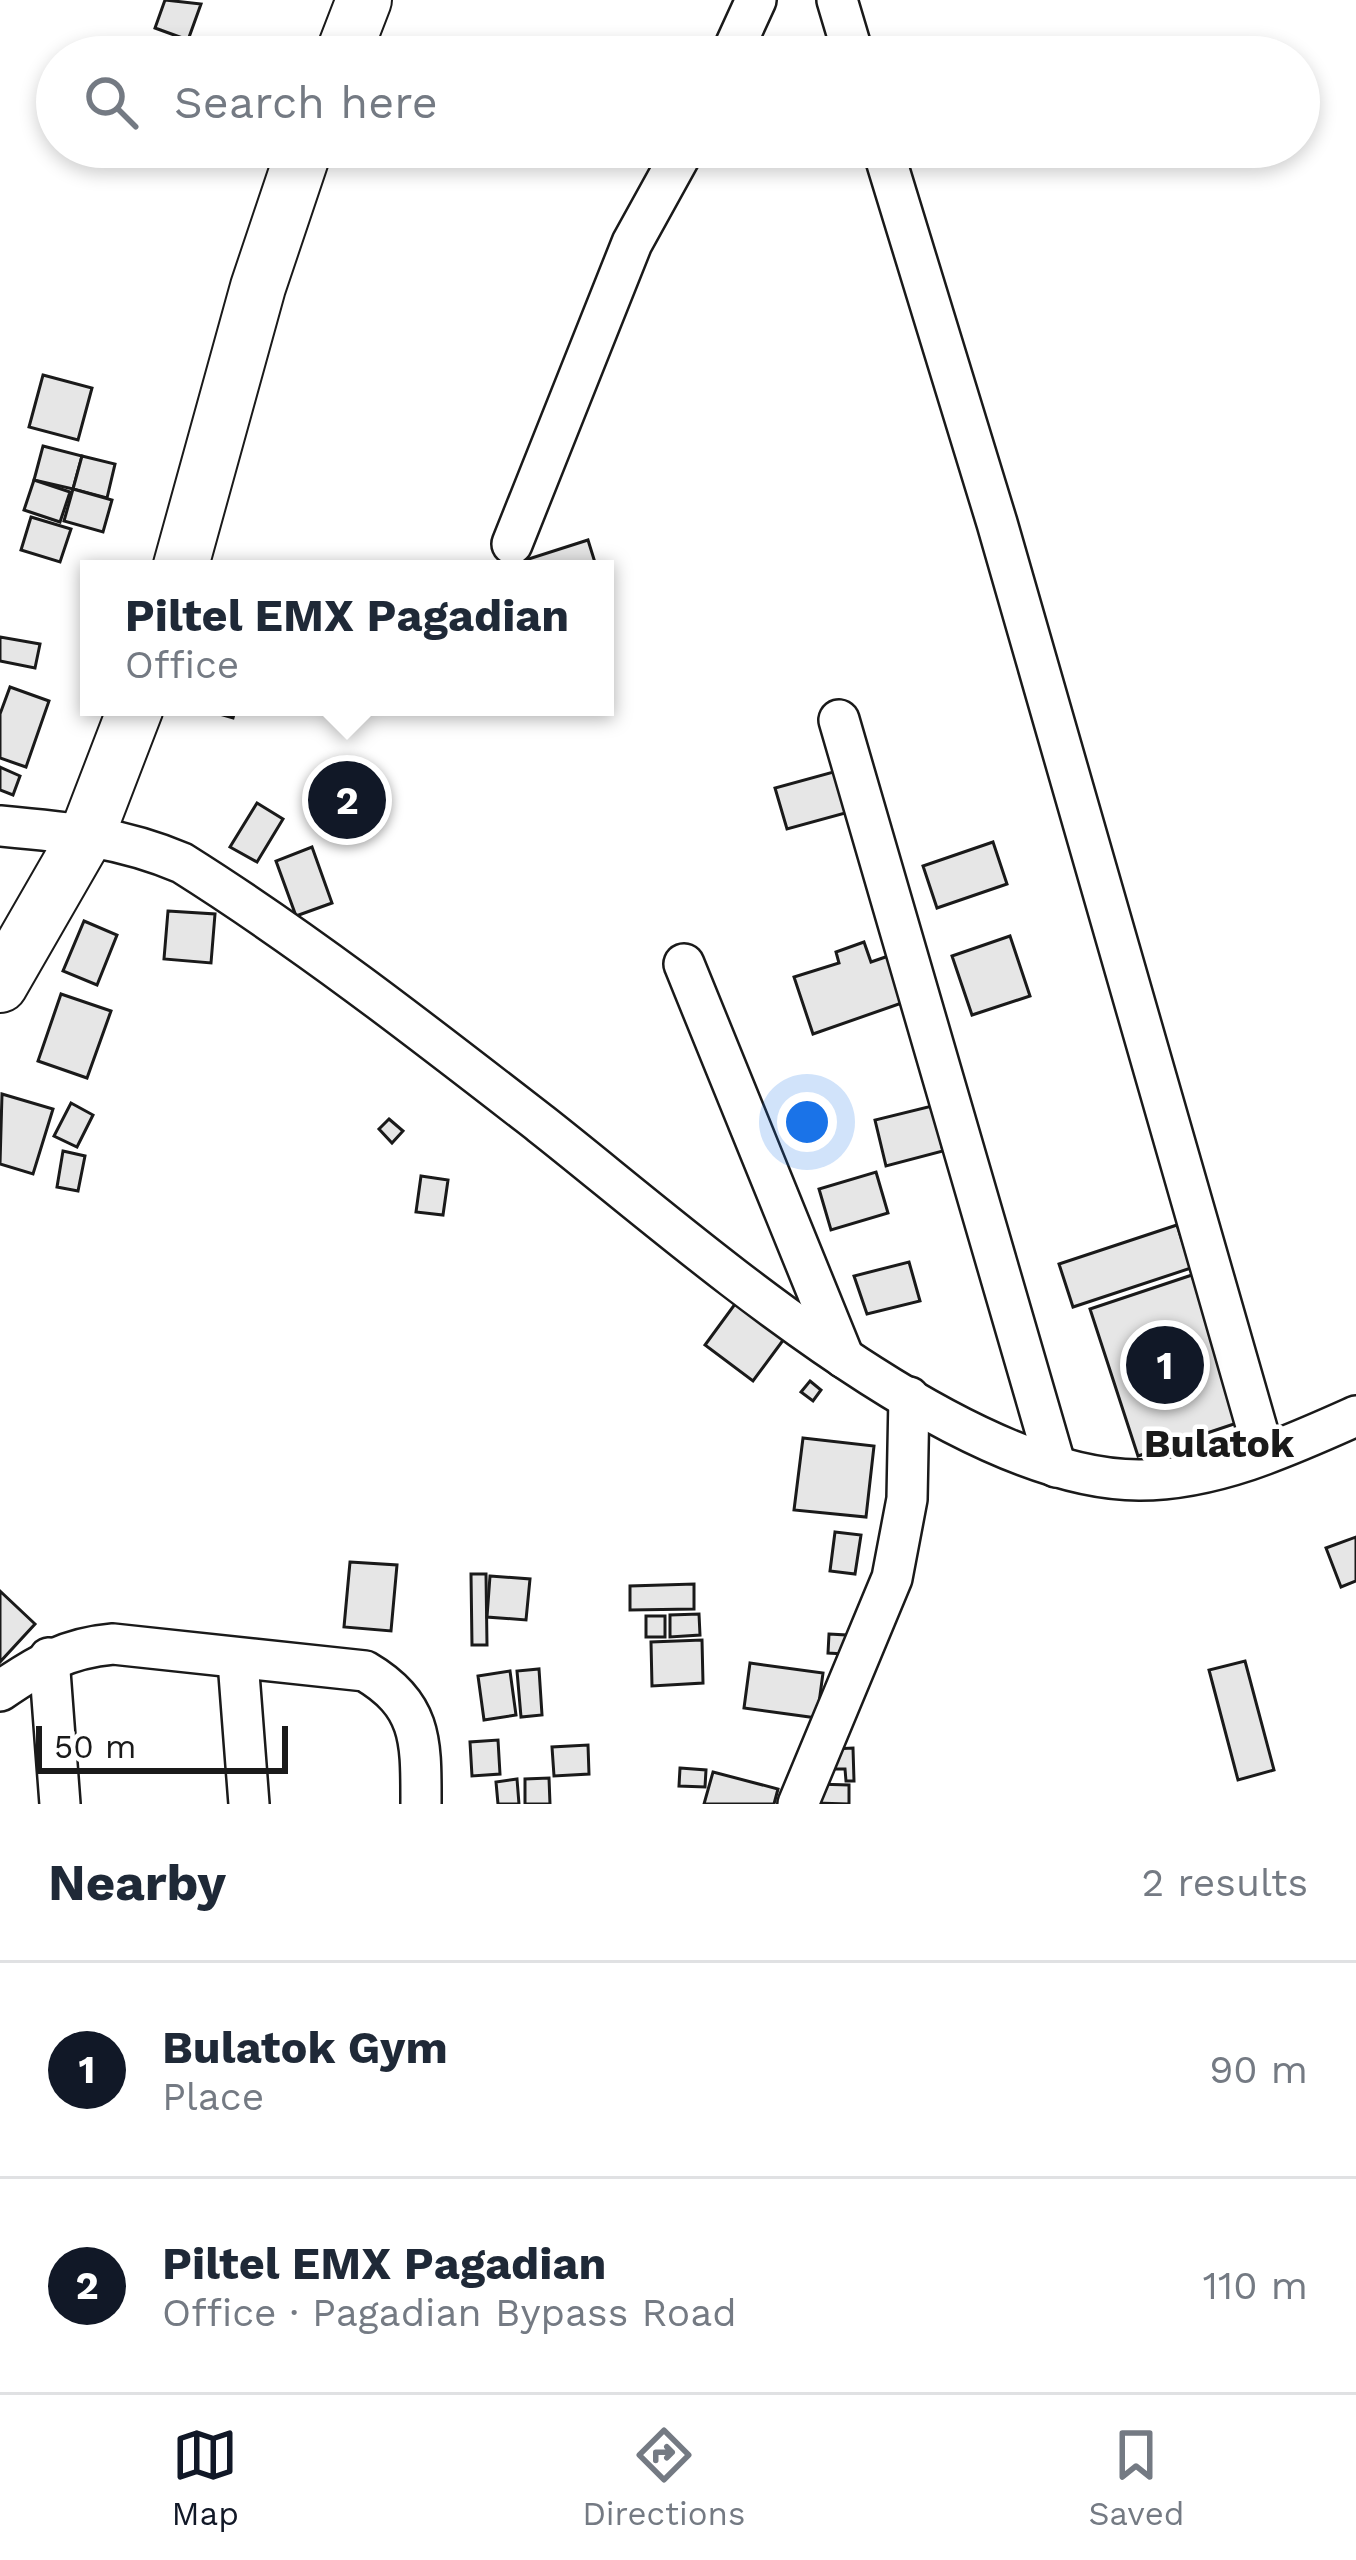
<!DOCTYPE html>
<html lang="en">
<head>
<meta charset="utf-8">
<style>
  body { margin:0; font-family:"Work Sans",sans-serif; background:#f6f6f7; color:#1f2937 }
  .scale { position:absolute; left:36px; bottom:30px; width:252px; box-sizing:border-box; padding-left:12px; border:6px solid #1a1a1a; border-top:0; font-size:33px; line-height:42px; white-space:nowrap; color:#1a1a1a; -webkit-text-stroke:9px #fff; paint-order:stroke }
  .you { position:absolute; left:807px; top:1122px; width:42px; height:42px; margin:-30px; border:9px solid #fff; border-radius:50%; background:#1a73e8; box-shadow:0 0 0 18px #1a73e833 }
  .badge { display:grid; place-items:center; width:78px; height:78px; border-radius:50%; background:#111827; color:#fff; font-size:39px; font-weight:700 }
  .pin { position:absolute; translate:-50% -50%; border:6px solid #fff; box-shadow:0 3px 12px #0006 }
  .popup { position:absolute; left:80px; top:560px; width:534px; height:156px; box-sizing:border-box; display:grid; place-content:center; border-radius:0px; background:#fff; filter:drop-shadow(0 3px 9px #0005); font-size:39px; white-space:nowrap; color:#747a83 }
  .popup b { font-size:45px; color:#1f2937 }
  .popup::after { content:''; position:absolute; left:50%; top:100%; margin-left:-24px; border:24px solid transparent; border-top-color:#fff }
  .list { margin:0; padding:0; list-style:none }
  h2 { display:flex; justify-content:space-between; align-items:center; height:156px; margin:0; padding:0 48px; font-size:51px }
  h2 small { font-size:39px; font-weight:400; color:#747a83 }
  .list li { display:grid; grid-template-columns:78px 1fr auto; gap:36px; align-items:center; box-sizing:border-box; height:216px; padding:0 48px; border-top:3px solid #e0e1e3 }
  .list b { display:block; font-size:45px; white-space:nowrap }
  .list p { margin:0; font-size:39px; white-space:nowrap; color:#747a83 }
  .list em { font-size:39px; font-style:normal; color:#747a83 }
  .icon { flex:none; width:66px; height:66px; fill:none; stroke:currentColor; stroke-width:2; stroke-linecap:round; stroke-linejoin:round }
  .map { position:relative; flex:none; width:1356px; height:1804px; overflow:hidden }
  .search { position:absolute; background:#fff; box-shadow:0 6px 18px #0003; left:36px; right:36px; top:36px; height:132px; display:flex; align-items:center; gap:30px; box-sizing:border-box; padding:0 42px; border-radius:66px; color:#747a83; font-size:45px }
  .sheet { height:588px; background:#fff }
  nav { display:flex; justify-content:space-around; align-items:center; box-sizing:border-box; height:168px; border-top:3px solid #e0e1e3; background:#fff; font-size:33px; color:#747a83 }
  nav a { display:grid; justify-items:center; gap:6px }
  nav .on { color:#111827 }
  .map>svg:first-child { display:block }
</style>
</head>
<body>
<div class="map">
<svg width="1356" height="1804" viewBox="0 0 1356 1804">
  <rect width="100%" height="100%" fill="#fff"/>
  <g fill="#e6e6e6" stroke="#1a1a1a" stroke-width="3">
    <path d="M165,0L201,4L188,40L155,28Z"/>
    <path d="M43,375L92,388L78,440L29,427Z"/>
    <path d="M43,446L82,456L73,489L34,480Z"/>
    <path d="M82,456L115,464L107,498L73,489Z"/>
    <path d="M34,480L70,492L60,522L24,510Z"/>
    <path d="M73,489L112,500L103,532L64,521Z"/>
    <path d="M31,517L71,529L60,562L21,550Z"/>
    <path d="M588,540L597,569H517L516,563Z"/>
    <path d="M0,637L40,644L35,668L0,661Z"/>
    <path d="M10,687L49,701L26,767L0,758V714Z"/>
    <path d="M195,707H236L233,718Z"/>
    <path d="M0,767L20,776L13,795L0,790Z"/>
    <path d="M837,771L849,812L787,829L775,788Z"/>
    <path d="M257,803L283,819L257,862L230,847Z"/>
    <path d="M993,842L1007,884L937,908L923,866Z"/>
    <path d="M312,847L332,903L296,916L276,861Z"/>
    <path d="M168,911L215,914L211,963L164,959Z"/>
    <path d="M84,921L117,935L97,985L63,971Z"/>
    <path d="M1010,936L1030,996L972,1015L952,956Z"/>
    <path d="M864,942L871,962L900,952L916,998L813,1034L794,977L839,963L836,952Z"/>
    <path d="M61,994L111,1011L87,1078L38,1061Z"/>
    <path d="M2,1094L53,1109L33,1174L0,1164Z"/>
    <path d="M71,1103L93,1115L77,1147L54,1136Z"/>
    <path d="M932,1106L943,1151L886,1166L875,1120Z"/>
    <path d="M389,1119L403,1131L392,1143L379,1129Z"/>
    <path d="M63,1151L85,1156L78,1191L57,1187Z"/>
    <path d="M876,1172L888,1213L831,1230L819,1189Z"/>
    <path d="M421,1176L448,1180L443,1215L416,1212Z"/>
    <path d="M1177,1225L1191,1268L1073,1307L1059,1264Z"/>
    <path d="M909,1262L920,1301L867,1314L854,1276Z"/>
    <path d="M1192,1275L1240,1422L1138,1456L1090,1309Z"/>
    <path d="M735,1304L784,1339L753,1381L705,1345Z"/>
    <path d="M810,1381L821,1390L813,1401L801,1392Z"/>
    <path d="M803,1438L874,1446L866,1517L794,1510Z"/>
    <path d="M835,1532L861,1535L855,1574L830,1571Z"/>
    <path d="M1356,1537V1581L1341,1587L1326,1548Z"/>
    <path d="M350,1562L397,1565L391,1631L344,1627Z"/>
    <path d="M471,1574H486L487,1645H472Z"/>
    <path d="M490,1576L530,1579L526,1620L487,1617Z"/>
    <path d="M694,1584V1609L630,1610V1586Z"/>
    <path d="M0,1591L35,1624L0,1662Z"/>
    <path d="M699,1614L700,1635L670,1637V1615Z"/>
    <rect x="646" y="1616" width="19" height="21"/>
    <path d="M829,1634L846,1635L844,1654L828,1653Z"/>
    <path d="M702,1640L703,1683L652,1686L651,1642Z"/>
    <path d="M1245,1661L1274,1770L1238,1780L1209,1670Z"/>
    <path d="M750,1663L823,1673L817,1718L744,1708Z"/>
    <path d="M539,1669L542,1715L521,1717L517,1671Z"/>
    <path d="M510,1671L516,1715L484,1720L478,1676Z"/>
    <path d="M498,1740L500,1774L472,1776L470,1742Z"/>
    <path d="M588,1745L589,1774L554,1776L552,1747Z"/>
    <path d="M853,1748L854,1781H846L845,1769H833V1749Z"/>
    <path d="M680,1768L706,1770L705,1787L679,1786Z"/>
    <path d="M713,1772L778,1789L774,1804H704Z"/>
    <path d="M549,1778L550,1804H525V1779Z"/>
    <path d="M517,1779L519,1804H498L496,1782Z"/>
    <path d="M816,1784L849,1785V1804L815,1803Z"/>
  </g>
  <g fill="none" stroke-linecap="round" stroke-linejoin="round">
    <defs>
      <g id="minor">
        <path d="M837,0L854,57"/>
        <path d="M730,57L756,0"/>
        <path d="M882,147L997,523L1264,1453"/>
        <path d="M512,544L632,243L685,147"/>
        <path d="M839,720L1056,1467"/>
        <path d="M0,826C66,832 121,837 182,863C306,941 425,1034 541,1124C685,1237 954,1481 1140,1480C1215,1480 1289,1446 1356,1416"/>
        <path d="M684,964L844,1358"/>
        <path d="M49,1658L60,1804"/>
        <path d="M238,1661L249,1804"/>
        <path d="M0,1691C38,1665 66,1648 113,1644L365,1671C423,1705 421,1742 421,1804"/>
        <path d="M798,1804L892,1578L907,1499L909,1397"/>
      </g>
      <g id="highway">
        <path d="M342,57L364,0"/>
        <path d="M180,569L258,287L305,147"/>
        <path d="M0,985L88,832L136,707"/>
      </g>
    </defs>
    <use href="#minor" stroke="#1a1a1a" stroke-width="44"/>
    <use href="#highway" stroke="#1a1a1a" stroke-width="58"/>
    <use href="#minor" stroke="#fff" stroke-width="39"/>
    <use href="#highway" stroke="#fff" stroke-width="54"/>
  </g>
  <g text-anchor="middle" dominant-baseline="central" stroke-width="9" stroke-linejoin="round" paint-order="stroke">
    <g font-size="39" font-weight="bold" fill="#1a1a1a" stroke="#fff">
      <text x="1219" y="1443">Bulatok</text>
    </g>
  </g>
</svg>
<div class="scale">50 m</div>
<div class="you"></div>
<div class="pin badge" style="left:1165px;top:1365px">1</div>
<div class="pin badge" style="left:347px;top:800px">2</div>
<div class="popup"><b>Piltel EMX Pagadian</b>Office</div>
<div class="search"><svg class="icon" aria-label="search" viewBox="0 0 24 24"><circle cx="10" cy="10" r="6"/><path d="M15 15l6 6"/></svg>Search here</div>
</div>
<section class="sheet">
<h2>Nearby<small>2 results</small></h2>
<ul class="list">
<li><span class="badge">1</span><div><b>Bulatok Gym</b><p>Place</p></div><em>90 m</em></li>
<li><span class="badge">2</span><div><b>Piltel EMX Pagadian</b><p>Office · Pagadian Bypass Road</p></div><em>110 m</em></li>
</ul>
</section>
<nav>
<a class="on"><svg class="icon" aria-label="map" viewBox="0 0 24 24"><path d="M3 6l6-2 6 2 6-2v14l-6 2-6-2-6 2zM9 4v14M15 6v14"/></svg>Map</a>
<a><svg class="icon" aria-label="directions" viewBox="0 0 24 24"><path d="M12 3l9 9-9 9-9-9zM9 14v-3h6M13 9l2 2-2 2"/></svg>Directions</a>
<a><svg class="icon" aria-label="saved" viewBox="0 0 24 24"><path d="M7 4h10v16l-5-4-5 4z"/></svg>Saved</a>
</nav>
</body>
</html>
